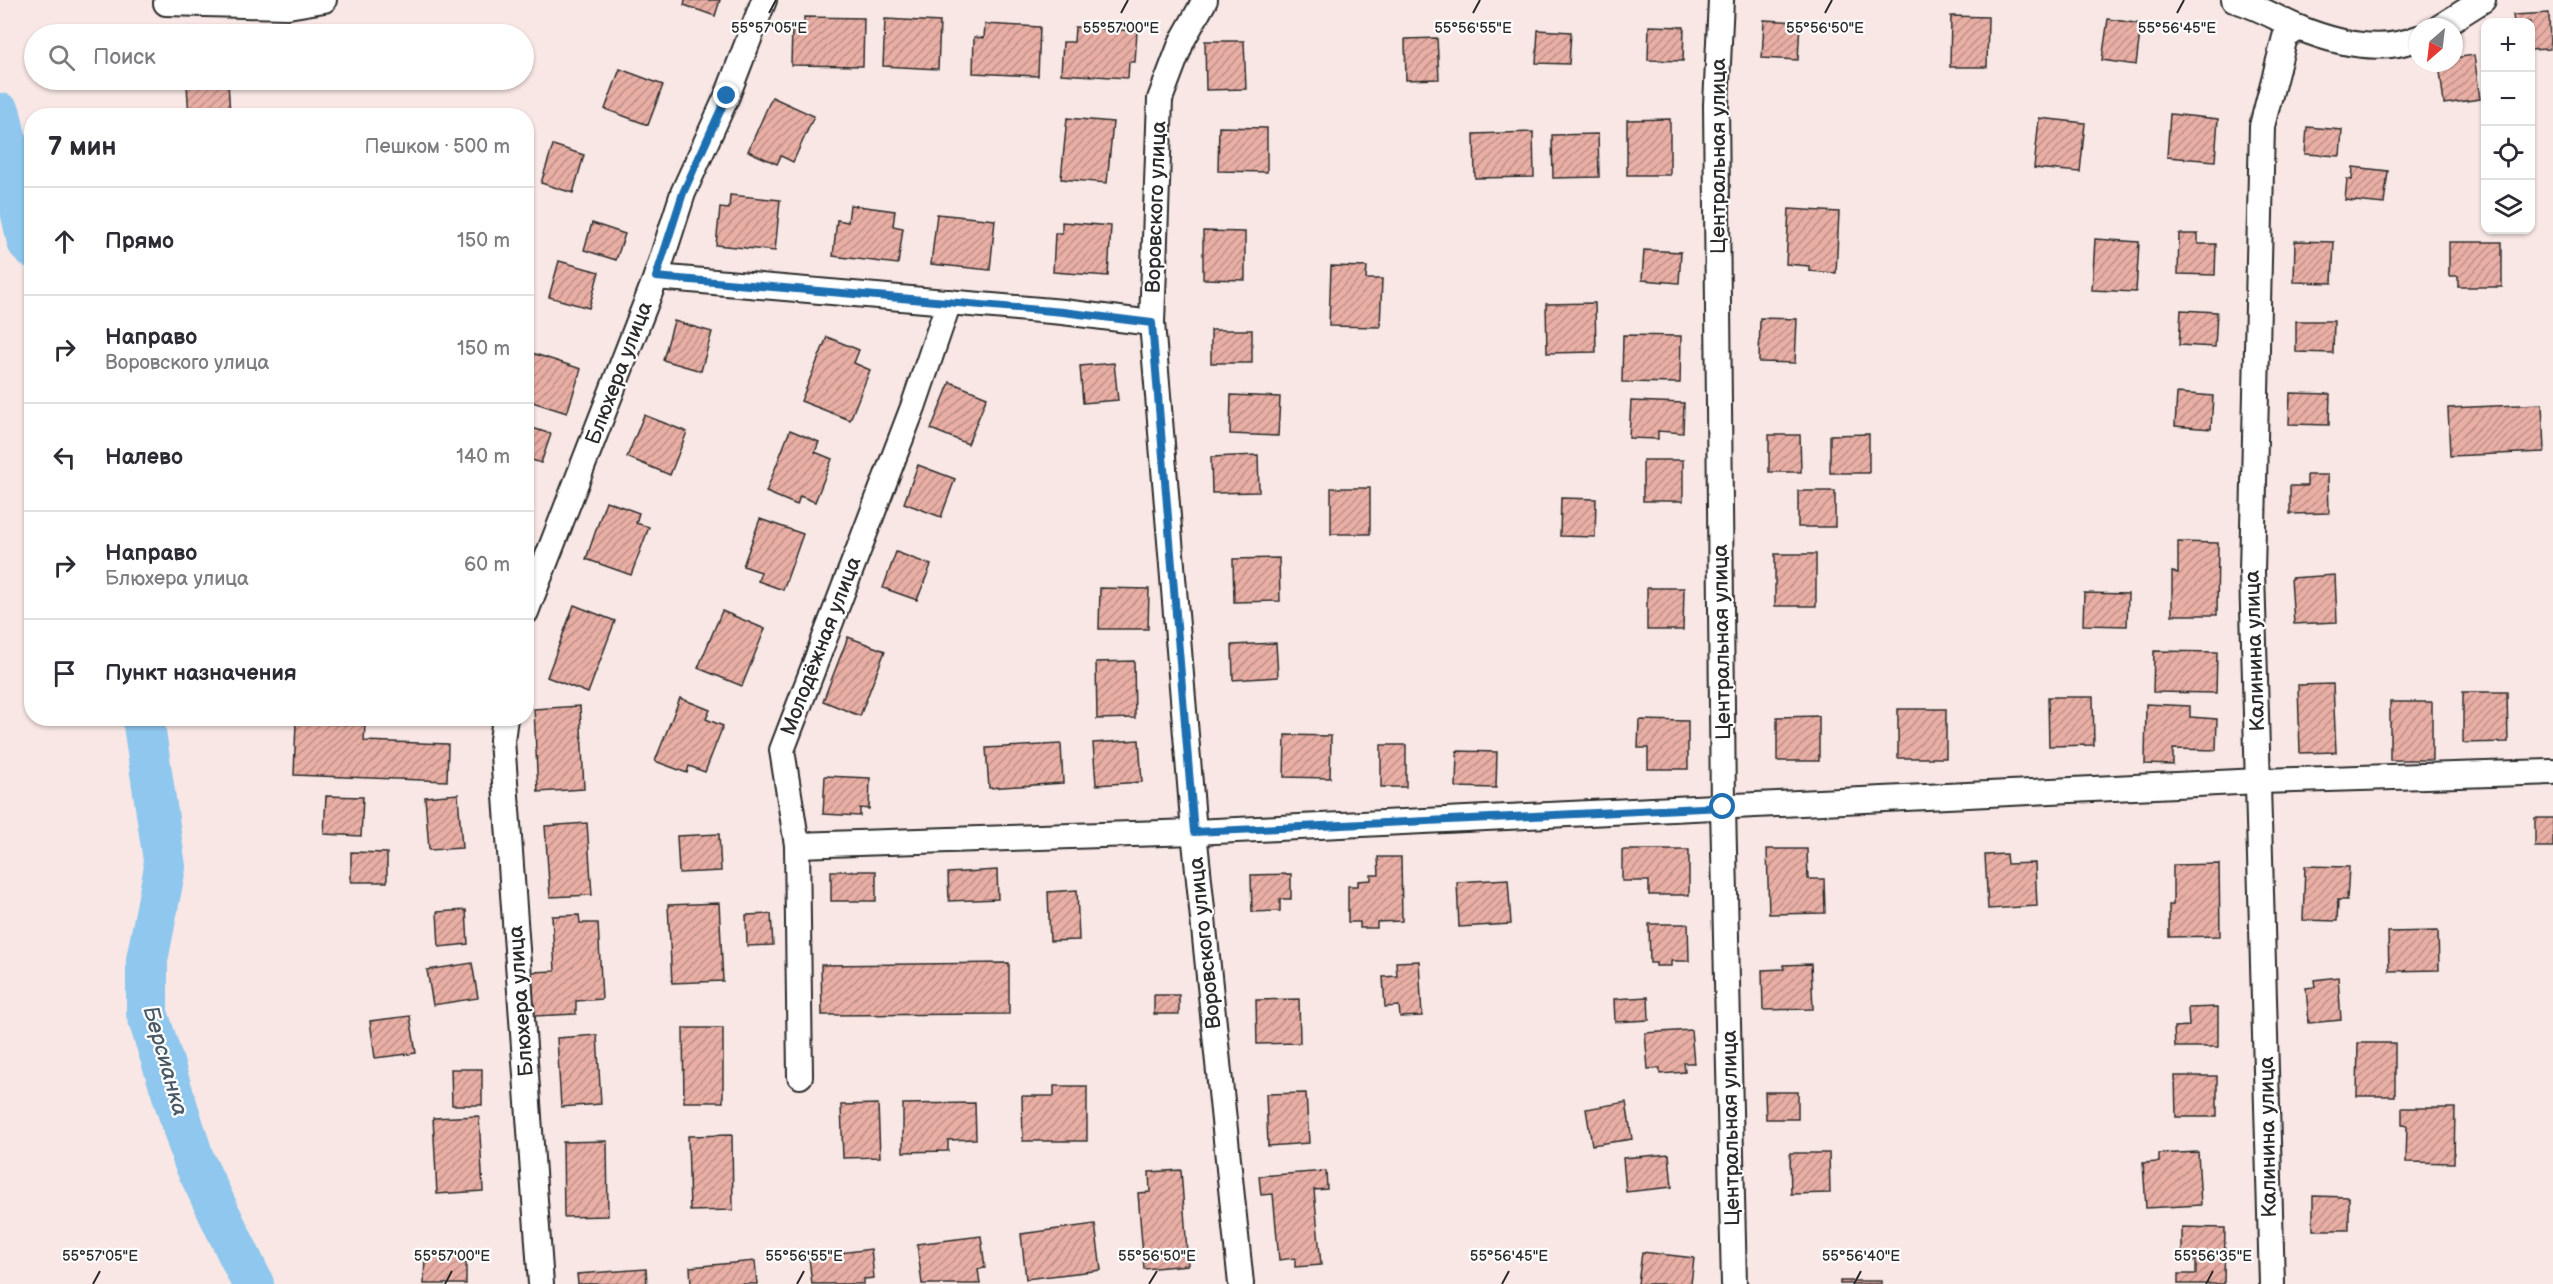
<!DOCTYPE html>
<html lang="ru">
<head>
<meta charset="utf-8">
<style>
  body { margin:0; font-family:"Balsamiq Sans",sans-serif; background:#f7f7f7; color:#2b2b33 }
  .controls { position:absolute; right:18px; top:18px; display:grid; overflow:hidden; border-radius:12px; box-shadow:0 2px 4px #0004 }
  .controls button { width:54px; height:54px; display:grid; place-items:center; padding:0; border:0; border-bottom:2px solid #e1e1e2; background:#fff; color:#2b2b33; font:30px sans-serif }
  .compass { position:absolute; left:2409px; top:18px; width:54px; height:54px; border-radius:50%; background:#fff; box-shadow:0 2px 4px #0004; rotate:208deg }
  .stop { position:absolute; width:18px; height:18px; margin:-14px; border:4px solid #1f6fb2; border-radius:50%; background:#fff }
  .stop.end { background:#1f6fb2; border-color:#fff; box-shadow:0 2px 6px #0008 }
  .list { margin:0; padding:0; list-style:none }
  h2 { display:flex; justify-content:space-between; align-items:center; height:78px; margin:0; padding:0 24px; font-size:26px }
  h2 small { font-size:20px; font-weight:400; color:#7c7c81 }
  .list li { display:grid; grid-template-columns:39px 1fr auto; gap:18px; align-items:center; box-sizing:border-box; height:108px; padding:0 24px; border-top:2px solid #e1e1e2 }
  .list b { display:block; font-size:22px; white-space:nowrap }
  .list p { margin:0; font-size:20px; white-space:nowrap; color:#7c7c81 }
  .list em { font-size:20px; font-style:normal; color:#7c7c81 }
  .icon { flex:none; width:33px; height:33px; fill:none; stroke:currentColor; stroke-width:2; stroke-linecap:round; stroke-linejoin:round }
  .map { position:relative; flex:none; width:2553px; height:1284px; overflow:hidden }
  .search { position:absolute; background:#fff; box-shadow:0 2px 4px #0004; left:24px; top:24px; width:510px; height:66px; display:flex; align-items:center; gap:15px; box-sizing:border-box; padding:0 21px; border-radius:33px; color:#7c7c81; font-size:22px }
  .panel { position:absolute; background:#fff; box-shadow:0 2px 4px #0004; left:24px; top:108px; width:510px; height:618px; border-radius:24px }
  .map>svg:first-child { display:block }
</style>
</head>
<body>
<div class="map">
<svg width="2553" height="1284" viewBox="0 0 2553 1284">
  <defs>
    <pattern id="building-hatch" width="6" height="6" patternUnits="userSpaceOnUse" patternTransform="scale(1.5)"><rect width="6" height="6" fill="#e9afa5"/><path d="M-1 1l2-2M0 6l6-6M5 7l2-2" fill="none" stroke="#bd8f87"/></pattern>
  </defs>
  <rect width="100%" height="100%" fill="#f8e7e4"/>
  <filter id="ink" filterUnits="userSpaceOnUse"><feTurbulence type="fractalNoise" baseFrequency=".0167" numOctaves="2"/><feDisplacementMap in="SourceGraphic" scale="12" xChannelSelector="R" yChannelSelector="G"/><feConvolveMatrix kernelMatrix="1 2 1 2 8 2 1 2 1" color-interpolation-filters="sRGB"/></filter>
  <g filter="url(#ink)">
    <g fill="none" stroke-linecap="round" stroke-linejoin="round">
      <g stroke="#8fc7ee" stroke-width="42">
        <path d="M0,114L28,242L32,247"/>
        <path d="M143,718L165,867L147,960V1013L194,1161L253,1284"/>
      </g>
    </g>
    <g fill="url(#building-hatch)" stroke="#2b2b2b" stroke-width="1.5">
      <path d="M685,0H720L715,16L684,5Z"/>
      <path d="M2549,13L2550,49L2530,50V22H2514L2513,15Z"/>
      <path d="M1951,16L1988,17L1987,67H1950Z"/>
      <path d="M804,17L864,18L863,66L791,65L792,28H804Z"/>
      <path d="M885,19L940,22L938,69L883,66Z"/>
      <path d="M2108,19L2141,24L2136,65L2102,60Z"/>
      <path d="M1764,20L1800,22L1798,60L1762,58Z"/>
      <path d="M248,24L249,34H212L211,27Z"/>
      <path d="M985,24L1040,27L1038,76L973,73L974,37L984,38Z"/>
      <path d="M1649,26L1684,27L1683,61L1648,60Z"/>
      <path d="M1075,27L1137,31L1135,62H1129L1128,78L1061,74L1063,42H1074Z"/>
      <path d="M1538,30L1571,32L1569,64L1536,63Z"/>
      <path d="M1437,38L1439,79L1406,80L1405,39Z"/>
      <path d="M1205,41H1244L1246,89L1206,90Z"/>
      <path d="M2474,55L2480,99L2444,104L2439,63H2454V58Z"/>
      <path d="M620,69L663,85L648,125L605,109Z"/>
      <path d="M228,82L230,116H189L187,85Z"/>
      <path d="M772,97L814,116L793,162L781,156L777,164L748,151Z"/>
      <path d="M2170,114L2218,119L2215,161L2167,157Z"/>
      <path d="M1067,118L1113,122L1107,183L1061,179Z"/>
      <path d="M2039,118L2085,123L2080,172L2034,168Z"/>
      <path d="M1670,119V175H1627V120Z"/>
      <path d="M1219,127L1267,128V172L1218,171Z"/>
      <path d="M2307,127L2342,130L2340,156L2305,154Z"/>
      <path d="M1533,132L1534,177L1475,178L1474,134Z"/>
      <path d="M1598,134L1599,177L1553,178L1552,135Z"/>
      <path d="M553,145L584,155L573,193L541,183Z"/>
      <path d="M2353,167L2388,171L2384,204L2345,200L2347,179L2352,180Z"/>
      <path d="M730,195L780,200L775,251L716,245L720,208L729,209Z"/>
      <path d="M850,205L895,211L893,226L903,228L898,264L833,256L837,220L848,222Z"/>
      <path d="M1789,209L1839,212L1836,273L1809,271V266L1786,264Z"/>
      <path d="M937,214L995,220L990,270L931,264Z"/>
      <path d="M1062,222L1111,226L1108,276L1053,272L1055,233H1062Z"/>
      <path d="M592,223L625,234L616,260L584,250Z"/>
      <path d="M1203,231L1245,232V280L1203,279Z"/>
      <path d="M2179,234H2198V244H2216L2215,275L2178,274Z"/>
      <path d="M2095,239L2139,242L2136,292L2092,290Z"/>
      <path d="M2295,241L2334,242L2332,283L2294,282Z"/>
      <path d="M2449,242H2502V287H2458V276H2449Z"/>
      <path d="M1644,250L1681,252L1679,283L1642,280Z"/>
      <path d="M559,261L599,272L589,308L549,297Z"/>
      <path d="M1331,266L1367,267L1366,279H1382L1380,327L1329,326Z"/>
      <path d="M1595,303L1596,352L1547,353L1546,304Z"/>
      <path d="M2181,310L2217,312L2215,347L2179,345Z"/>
      <path d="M1760,318L1797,319L1795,363L1759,362Z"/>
      <path d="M674,321L712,332L701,371L663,360Z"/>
      <path d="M2296,321H2334L2333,353L2296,352Z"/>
      <rect x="1211" y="330" width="41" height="33"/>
      <path d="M1623,335L1681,336L1680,383L1622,382Z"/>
      <path d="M827,337L859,350L854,363L870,370L850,420L801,401Z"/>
      <path d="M526,351L581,369L567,413L526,400Z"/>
      <path d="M1114,363L1118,400L1083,403L1080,366Z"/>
      <path d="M950,382L987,397L968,444L931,429Z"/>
      <path d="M2177,393L2213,396L2211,429L2175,426Z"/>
      <path d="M2290,393L2330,394L2329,425L2289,424Z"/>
      <path d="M1231,395L1280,397L1278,436L1230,434Z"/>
      <path d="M1631,401L1684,403L1683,433L1658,431V439L1629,438Z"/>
      <path d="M2542,404L2544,452L2450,456L2448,408Z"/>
      <path d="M644,415L687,432L670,475L627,457Z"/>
      <path d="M526,426L551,434L541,463L526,458Z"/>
      <path d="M790,430L819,442L815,452L832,459L815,502L800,496L797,505L766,492Z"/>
      <path d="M1869,434V473H1830V435Z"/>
      <path d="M1769,435H1800L1801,472H1769Z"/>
      <path d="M1258,455L1259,492L1212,493L1211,457Z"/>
      <rect x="1643" y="460" width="40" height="41"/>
      <path d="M918,465L955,479L941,517L904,503Z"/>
      <path d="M2307,475H2328L2329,513L2290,514V486H2307Z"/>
      <rect x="1331" y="488" width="39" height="46"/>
      <rect x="1798" y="491" width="37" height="36"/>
      <path d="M1561,498L1596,499L1595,537L1560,536Z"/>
      <path d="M606,501L639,513L636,523L649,527L631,575L586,559Z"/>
      <path d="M760,519L803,534L783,590L758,581L761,572L743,566Z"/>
      <path d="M2178,542L2218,543L2217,615H2172V572L2178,573Z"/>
      <path d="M896,552L931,565L917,600L883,588Z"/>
      <rect x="1775" y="554" width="41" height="52"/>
      <path d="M1279,558L1280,601L1234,602L1233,559Z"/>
      <path d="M2335,575L2337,622L2294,624L2291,578Z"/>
      <path d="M1100,588L1149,589L1148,629H1099Z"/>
      <path d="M1647,588H1684L1683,630H1647Z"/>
      <path d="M2084,593L2128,594L2127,626L2083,625Z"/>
      <path d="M574,605L615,621L588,693L547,677Z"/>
      <path d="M722,611L765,629L742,686L698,668Z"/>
      <path d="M848,637L885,651L860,716L823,701Z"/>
      <path d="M1276,643L1278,677L1233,680L1232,645Z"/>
      <path d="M2154,651L2217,652L2216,693L2153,692Z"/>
      <path d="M1134,661L1135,718L1097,719L1096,662Z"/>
      <path d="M2333,684L2336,752L2300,753L2298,685Z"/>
      <path d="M2463,692H2507L2508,742L2463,743Z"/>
      <path d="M2048,697H2093L2094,745L2049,746Z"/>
      <path d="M680,698L710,710L706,719L723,726L705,772L689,766L687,773L655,761Z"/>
      <rect x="2390" y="702" width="42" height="58"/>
      <path d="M2146,704L2190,706V717L2217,719L2216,750L2173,749V765L2145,764Z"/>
      <path d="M580,706L584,789L538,792L534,709Z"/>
      <rect x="1898" y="709" width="48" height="49"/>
      <path d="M1819,716V761H1777V717Z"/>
      <path d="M1639,720L1688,721V769H1648V748H1638Z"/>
      <path d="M296,722L365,725L364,741L448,744L447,781L294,775Z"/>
      <path d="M1285,735L1331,736L1330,778L1284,777Z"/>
      <path d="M1139,740L1142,782L1096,785L1093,743Z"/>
      <path d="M1061,744L1063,783L989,788L986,748Z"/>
      <rect x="1381" y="745" width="25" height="42"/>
      <path d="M1457,751L1497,752L1496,788L1456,787Z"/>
      <path d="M825,776L870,778L869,809L860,808V816L823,814Z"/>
      <path d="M458,794L462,848L429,850L425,797Z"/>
      <path d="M326,796L363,797L361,836L324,834Z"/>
      <rect x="2535" y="818" width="18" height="29"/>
      <path d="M587,823L592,895L550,897L545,826Z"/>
      <path d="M719,834L721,871L679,873L677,836Z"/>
      <path d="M1767,849H1807L1808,879H1824L1825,913L1769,914Z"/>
      <path d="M1622,850H1689V895H1649V881H1622Z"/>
      <path d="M351,852L387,853V882H351Z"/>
      <path d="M2006,854L2007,864L2035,863L2037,906L1988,909L1985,855Z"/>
      <path d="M1378,857H1401L1402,921L1377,922V928H1360V922H1348V886H1358V881L1371,880V875H1379Z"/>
      <path d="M2219,864L2220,936L2169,937V905H2173V865Z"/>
      <path d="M2305,866L2349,867L2347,900H2338L2337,921L2303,920Z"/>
      <path d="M997,870L998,899L949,901L948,873Z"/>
      <rect x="831" y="871" width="45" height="30"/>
      <path d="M1291,874V899H1280V911L1252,912L1251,875Z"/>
      <path d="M1508,879L1511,924L1459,927L1457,882Z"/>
      <path d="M1077,890L1079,940L1050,941L1048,892Z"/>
      <path d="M719,903L723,981L672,983L668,905Z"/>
      <path d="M466,910L468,944L439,947L437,912Z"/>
      <path d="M771,914L773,945L747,946L746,915Z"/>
      <path d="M579,915L580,923H598L602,999L576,1001V1014L534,1016L532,972L555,971L552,916Z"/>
      <path d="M1649,924H1688L1689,961H1671V966H1656V963H1650Z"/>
      <path d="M2438,931L2439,970L2389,971L2388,932Z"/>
      <path d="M1419,961L1422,1016L1400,1017L1399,1006L1385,1007L1383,977L1397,976L1396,962Z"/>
      <path d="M472,963L478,998L433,1005L427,970Z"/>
      <path d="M1009,963V1014L822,1015L821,965Z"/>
      <path d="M1811,964L1813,1009L1763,1010L1762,970L1784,969L1783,965Z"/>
      <path d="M2338,977L2341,1020L2309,1023L2306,988L2315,987L2314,980Z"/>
      <rect x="1154" y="995" width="25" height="19"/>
      <path d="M1648,997L1649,1020L1615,1022L1614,999Z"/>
      <path d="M1299,999L1300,1043L1257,1044L1256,1000Z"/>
      <path d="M2218,1007V1047H2175L2174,1027L2189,1026L2188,1008Z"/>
      <path d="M410,1016L416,1053L375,1058L370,1021Z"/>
      <path d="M683,1028H723V1102H684Z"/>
      <path d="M1691,1030L1694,1063H1684L1685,1072L1660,1074V1068L1648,1069L1645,1033Z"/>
      <path d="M597,1035L601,1104L561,1107L557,1038Z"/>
      <path d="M2358,1043H2395V1096H2357Z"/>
      <path d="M451,1069H482V1105H452Z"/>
      <path d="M2175,1076H2217V1117H2176Z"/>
      <path d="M1054,1086H1087V1141H1023L1022,1096H1054Z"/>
      <path d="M1765,1092H1798V1119H1766Z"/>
      <path d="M1306,1093L1309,1143L1268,1146L1266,1094Z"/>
      <path d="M1626,1102L1632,1139L1592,1145L1586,1109Z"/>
      <path d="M975,1103L976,1139L948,1140V1151L903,1152V1104Z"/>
      <path d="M878,1104L880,1157L843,1158L841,1105Z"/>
      <path d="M2402,1108H2455L2454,1163L2406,1162L2407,1126L2402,1125Z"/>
      <path d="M479,1116L483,1191L437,1194L433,1118Z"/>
      <path d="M732,1135L733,1210L690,1211L688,1136Z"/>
      <path d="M607,1141L608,1216L564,1217L563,1142Z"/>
      <path d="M2198,1152L2201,1205L2146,1208L2143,1163L2159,1162V1154Z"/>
      <path d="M1790,1153H1829L1830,1193L1791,1194Z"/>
      <path d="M1669,1154L1672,1187L1626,1192L1623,1158Z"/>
      <path d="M1181,1170L1188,1265L1144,1269L1138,1193L1150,1192L1149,1172Z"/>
      <path d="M1326,1171L1327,1189L1314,1190L1321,1265L1295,1267V1258L1279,1260L1273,1194L1261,1195L1259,1176Z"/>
      <path d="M2313,1196L2349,1197V1230H2313Z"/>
      <path d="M1095,1224L1101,1270L1026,1279L1021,1234Z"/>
      <path d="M2182,1227L2225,1228L2224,1284H2178V1274H2196V1261H2182Z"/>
      <path d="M981,1236L985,1268L978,1269L980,1284H922L917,1244Z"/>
      <path d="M871,1249L874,1278L864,1279V1284H812L809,1257Z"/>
      <path d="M1642,1252L1694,1258L1691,1284H1638Z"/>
      <path d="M425,1255H466V1284H424Z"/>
      <path d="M755,1261L757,1284H691L690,1267Z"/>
      <path d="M646,1269L647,1284H578L577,1274Z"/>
      <rect x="1840" y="1281" width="41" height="3"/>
    </g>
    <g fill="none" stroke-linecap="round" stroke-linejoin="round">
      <defs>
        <g id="minor">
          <path d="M1205,0L1182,41L1160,99L1152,323L1194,832L1241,1284"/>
          <path d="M1721,0L1716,105L1723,807L1734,1284"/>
          <path d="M2234,0C2258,6 2277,19 2299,28C2336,43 2380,54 2418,38"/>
          <path d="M166,3L288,6L324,0"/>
          <path d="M2440,27L2483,0"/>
          <path d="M656,277L1063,312L1152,323"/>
          <path d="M526,612L656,277L683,193L727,96L764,0"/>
          <path d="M505,718L502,740L541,1284"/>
          <path d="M797,845L1194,832L2259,781L2553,772"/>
          <path d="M800,1076L797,845L782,750L913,407L949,302"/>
          <path d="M2272,1284L2252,572L2262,126L2285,37L2299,28"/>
        </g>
      </defs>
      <use href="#minor" stroke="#2b2b2b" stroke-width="28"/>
      <use href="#minor" stroke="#fff" stroke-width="24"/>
    </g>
  </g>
  <g fill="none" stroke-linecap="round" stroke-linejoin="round" filter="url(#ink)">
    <path stroke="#1f6fb2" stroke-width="8" d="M727,96L683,193L656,277L1063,312L1152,323L1194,832L1723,807"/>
  </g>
  <path fill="none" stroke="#2b2b2b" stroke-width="2" d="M769,13L776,0M1121,13L1128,0M1473,13L1480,0M1825,13L1832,0M2177,13L2184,0M93,1284L100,1271M445,1284L452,1271M797,1284L804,1271M1149,1284L1157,1271M1502,1284L1509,1271M1854,1284L1861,1271M2206,1284L2213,1271"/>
  <g text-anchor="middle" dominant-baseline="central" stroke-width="4.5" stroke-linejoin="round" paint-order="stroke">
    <g font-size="21" fill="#2b2b2b" stroke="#fff">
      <text transform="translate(1718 156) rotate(-90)">Центральная улица</text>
      <text transform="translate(1156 207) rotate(-88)">Воровского улица</text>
      <text transform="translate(619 373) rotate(-69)">Блюхера улица</text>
      <text transform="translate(1722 642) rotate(-91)">Центральная улица</text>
      <text transform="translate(821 646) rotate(-69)">Молодёжная улица</text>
      <text transform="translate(2255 651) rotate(-92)">Калинина улица</text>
      <text transform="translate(1205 943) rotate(-96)">Воровского улица</text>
      <text transform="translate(521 1001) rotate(-94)">Блюхера улица</text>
      <text transform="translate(1731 1128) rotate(-91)">Центральная улица</text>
      <text transform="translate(2268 1137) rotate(-91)">Калинина улица</text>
    </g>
    <g font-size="22" font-style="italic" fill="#495a66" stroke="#fff">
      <text transform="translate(165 1061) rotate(74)">Берсианка</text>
    </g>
  </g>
  <g font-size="15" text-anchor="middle" fill="#2b2b2b" stroke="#fff" stroke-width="4.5" stroke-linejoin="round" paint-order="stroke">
    <text x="769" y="33">55°57'05"E</text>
    <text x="1121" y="33">55°57'00"E</text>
    <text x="1473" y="33">55°56'55"E</text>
    <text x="1825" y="33">55°56'50"E</text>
    <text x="2177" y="33">55°56'45"E</text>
    <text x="100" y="1261">55°57'05"E</text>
    <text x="452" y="1261">55°57'00"E</text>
    <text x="804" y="1261">55°56'55"E</text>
    <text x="1157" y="1261">55°56'50"E</text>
    <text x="1509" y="1261">55°56'45"E</text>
    <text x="1861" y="1261">55°56'40"E</text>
    <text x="2213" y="1261">55°56'35"E</text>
  </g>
</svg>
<div class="controls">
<button>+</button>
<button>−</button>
<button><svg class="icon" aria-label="locate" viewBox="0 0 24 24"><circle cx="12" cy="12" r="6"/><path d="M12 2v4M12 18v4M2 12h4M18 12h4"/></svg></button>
<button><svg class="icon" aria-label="layers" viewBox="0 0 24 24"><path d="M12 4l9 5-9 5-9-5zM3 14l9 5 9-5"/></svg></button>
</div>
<svg class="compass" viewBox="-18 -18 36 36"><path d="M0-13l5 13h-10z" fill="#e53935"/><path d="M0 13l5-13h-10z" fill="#7c7c81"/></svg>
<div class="stop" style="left:1723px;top:807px"></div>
<div class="stop end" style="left:727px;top:96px"></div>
<div class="search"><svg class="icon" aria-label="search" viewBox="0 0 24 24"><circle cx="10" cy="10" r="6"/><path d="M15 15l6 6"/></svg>Поиск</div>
<section class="panel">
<h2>7 мин<small>Пешком · 500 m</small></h2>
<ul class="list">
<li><svg class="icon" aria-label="ahead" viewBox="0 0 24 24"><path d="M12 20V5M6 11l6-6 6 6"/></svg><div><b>Прямо</b></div><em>150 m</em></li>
<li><svg class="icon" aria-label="right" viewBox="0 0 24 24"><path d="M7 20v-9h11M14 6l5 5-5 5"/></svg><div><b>Направо</b><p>Воровского улица</p></div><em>150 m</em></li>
<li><svg class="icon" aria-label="left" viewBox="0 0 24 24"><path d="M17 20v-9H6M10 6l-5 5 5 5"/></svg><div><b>Налево</b></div><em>140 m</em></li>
<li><svg class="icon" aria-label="right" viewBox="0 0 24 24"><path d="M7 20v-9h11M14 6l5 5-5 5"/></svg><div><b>Направо</b><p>Блюхера улица</p></div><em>60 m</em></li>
<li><svg class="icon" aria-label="arrive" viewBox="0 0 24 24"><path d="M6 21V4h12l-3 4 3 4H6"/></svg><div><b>Пункт назначения</b></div></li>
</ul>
</section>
</div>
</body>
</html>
